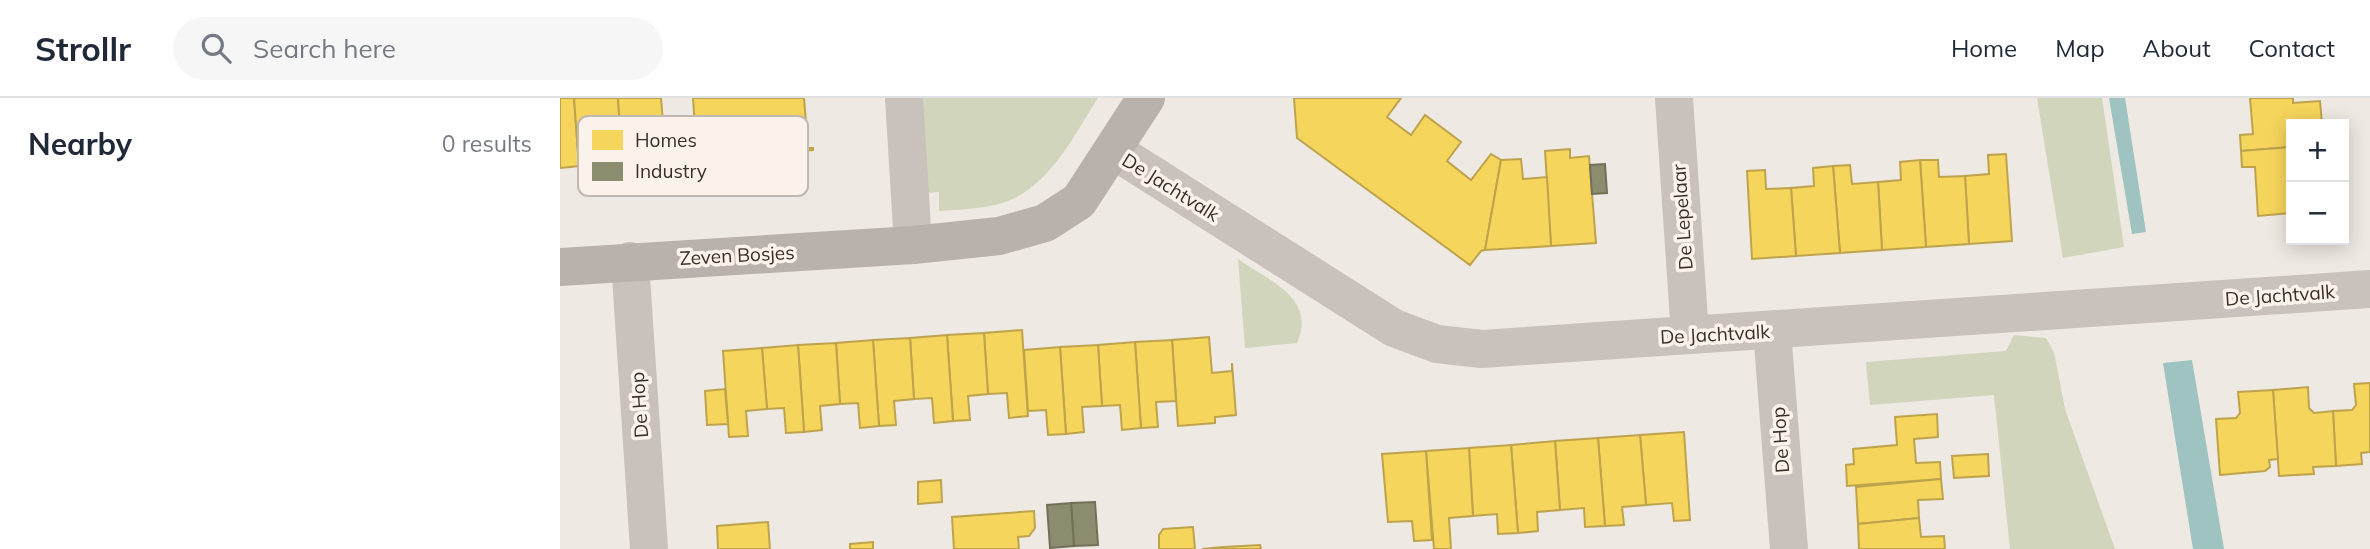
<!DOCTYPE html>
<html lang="en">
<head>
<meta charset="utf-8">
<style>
  body { margin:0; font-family:Mulish,sans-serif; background:#f6f6f7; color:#1f2937 }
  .controls { position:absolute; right:21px; top:21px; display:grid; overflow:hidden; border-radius:0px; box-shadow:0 4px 18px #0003 }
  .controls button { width:63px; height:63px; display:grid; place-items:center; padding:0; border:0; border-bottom:2px solid #e0e1e3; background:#fff; color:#1f2937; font:35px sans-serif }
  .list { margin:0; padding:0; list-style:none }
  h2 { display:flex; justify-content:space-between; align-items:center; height:91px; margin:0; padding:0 28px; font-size:30px }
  h2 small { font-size:23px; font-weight:400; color:#747a83 }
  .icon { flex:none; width:38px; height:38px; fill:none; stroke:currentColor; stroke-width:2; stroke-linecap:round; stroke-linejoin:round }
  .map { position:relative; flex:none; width:1810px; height:451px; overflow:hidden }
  header { display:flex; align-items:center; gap:42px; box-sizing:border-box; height:98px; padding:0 35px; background:#fff; border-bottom:2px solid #e0e1e3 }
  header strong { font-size:33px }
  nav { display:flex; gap:38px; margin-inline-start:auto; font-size:24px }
  .search { width:490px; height:63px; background:#f6f6f7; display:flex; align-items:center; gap:18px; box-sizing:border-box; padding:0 24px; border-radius:38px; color:#747a83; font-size:26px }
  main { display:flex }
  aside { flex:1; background:#fff }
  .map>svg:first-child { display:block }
</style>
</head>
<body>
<header>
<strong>Strollr</strong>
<div class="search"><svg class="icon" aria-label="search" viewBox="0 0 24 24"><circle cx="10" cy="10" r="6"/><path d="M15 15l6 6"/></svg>Search here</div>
<nav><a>Home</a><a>Map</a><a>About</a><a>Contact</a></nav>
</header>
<main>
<aside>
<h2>Nearby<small>0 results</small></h2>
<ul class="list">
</ul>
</aside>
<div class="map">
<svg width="1810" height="451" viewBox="0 0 1810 451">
  <rect width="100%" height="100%" fill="#efe9e3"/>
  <g fill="#d1d5bc">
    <path d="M360,0H538C516,34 493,81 455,100C432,111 404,111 379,113V94L367,95Z"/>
    <path d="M1477,0H1542L1564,149L1503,160Z"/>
    <path d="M678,161C709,183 757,200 737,245L685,250Z"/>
    <path d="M1454,237L1486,240L1494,254L1505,311L1555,451H1450L1434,297L1310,307L1306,264L1446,253Z"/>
  </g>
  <g fill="#9ec3c1">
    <path d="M1549,0H1565L1586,134L1572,136Z"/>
    <path d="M1632,262L1664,451H1633L1603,265Z"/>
  </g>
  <g fill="#f6d55c" stroke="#bea34d" stroke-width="2">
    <path d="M0,0H14L19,68L0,70Z"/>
    <path d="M14,0H58L62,65L19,68Z"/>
    <path d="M58,0H101L106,62L62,65Z"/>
    <path d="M133,0H244L248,50H253V52L203,56L195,61H186L178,58L132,61L131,58H137Z"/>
    <path d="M734,0H841L827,19L851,37L865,17L901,44L887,63L911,82L931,56L941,62L925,152L921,153L910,167L737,40Z"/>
    <path d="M1690,0H1733V5L1760,3L1762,26H1731V49L1681,53L1680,37L1693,36Z"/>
    <path d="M1731,49V115L1698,118L1695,69H1682L1681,53Z"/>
    <path d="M1010,51V60L1029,58L1036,145L991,148L985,53Z"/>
    <path d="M1446,56L1452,143L1409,146L1405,78L1429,76L1428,57Z"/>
    <path d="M961,61L963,81L987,79L991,148L925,152L941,62Z"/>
    <path d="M1360,62H1378L1379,79L1405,78L1409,146L1366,149Z"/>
    <path d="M1360,62L1366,149L1322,152L1318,84L1341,82L1340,64Z"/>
    <path d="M1290,67L1292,86L1318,84L1322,152L1280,155L1273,68Z"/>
    <path d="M1273,68L1280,155L1236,158L1231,90L1254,88L1253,70Z"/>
    <path d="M1205,72L1206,91L1231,90L1236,158L1192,161L1187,73Z"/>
    <path d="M462,232L468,318L449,320L447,295L428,296L424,235Z"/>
    <path d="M424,235L428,296L408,298L410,322L393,323L387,237Z"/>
    <path d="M387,237L393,323L374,325L372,300L354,301L350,240Z"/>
    <path d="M649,239L652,275L672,273V265L676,317L655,319V325L618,328L612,242Z"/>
    <path d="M350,240L354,301L334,303L336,327L319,328L313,242Z"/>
    <path d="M313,242L319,328L300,330L298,305L280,306L276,245Z"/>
    <path d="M612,242L616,303L596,304L598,329L581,330L575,244Z"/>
    <path d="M575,244L581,330L562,332L560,307L542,308L538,247Z"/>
    <path d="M276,245L280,306L260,308L262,332L244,334L238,247Z"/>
    <path d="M238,247L244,334L226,335L224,310L207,311L202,250Z"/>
    <path d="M538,247L542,308L522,309L524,334L506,336L500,249Z"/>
    <path d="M500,249L506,336L488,337L486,312L468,313L464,252Z"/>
    <path d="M202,250L207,311L186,313L188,338L169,339L163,253Z"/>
    <path d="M1810,285V354L1801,355L1802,366L1776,368L1773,313L1792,312L1796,307L1794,286Z"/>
    <path d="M1748,289L1749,310L1754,315L1773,313L1776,368L1753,369L1754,376L1719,378L1713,292Z"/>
    <path d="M165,291L168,326L147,327L145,293Z"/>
    <path d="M1713,292L1718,361L1709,362L1710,369L1705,373L1660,377L1656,321L1676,320L1680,315L1678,294Z"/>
    <path d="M1377,316L1378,339L1354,341L1356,365L1380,364L1381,381L1287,388L1286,367L1294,366L1293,351L1337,347L1335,319Z"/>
    <path d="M1124,334L1130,422L1114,423L1112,405L1086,407L1080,337Z"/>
    <path d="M1080,337L1086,407L1062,409L1064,427L1045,428L1038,340Z"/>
    <path d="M1038,340L1045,428L1025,429L1024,410L1000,412L995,343Z"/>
    <path d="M995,343L1000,412L977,414L978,433L958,435L951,347Z"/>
    <path d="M951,347L958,435L938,436L937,416L913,418L909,350Z"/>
    <path d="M909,350L913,418L889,420L891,451H874L866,353Z"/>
    <path d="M866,353L872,442L854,443L852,423L828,424L822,356Z"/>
    <path d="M1428,356L1429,378L1394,380L1392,358Z"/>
    <path d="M1381,381L1383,401L1358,402L1359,420L1298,426L1296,389Z"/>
    <path d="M381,382L382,404L358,406V384Z"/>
    <path d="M474,413L475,430L469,438L458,439L459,451H394L392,419Z"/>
    <path d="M1359,420L1361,439L1384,438L1385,451H1299L1298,426Z"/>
    <path d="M208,424L210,451H158L157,428Z"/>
    <path d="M633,429L635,451H599V437L603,431Z"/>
    <path d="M313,444V451H290V446Z"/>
    <path d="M700,447L701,451H642L663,449Z"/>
  </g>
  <g fill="#8c8c6e" stroke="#737059" stroke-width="2">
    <path d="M1045,66L1047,95L1032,96L1030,67Z"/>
    <path d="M535,404L538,447L514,448L511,405Z"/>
    <path d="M511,405L514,448L490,450L487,407Z"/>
  </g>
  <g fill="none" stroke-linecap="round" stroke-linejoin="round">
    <g stroke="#c8c1bc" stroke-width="38">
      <path d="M344,0L353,147"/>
      <path d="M1114,0L1130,237"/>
      <path d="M553,52L834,230L877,246L922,251L1810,191"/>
      <path d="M70,163L89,451"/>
      <path d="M1212,233L1229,451"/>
    </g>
    <path stroke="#b9b1ac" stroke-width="38" d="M0,169L353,147L439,138L485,125L519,103L586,0"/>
  </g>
  <g text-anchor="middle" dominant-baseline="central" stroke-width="7" stroke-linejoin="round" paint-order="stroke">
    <g font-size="19" fill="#3a2e29" stroke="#fbf3eb">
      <text transform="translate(611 89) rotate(32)">De Jachtvalk</text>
      <text transform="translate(1122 119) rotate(-94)">De Lepelaar</text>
      <text transform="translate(177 157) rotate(-3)">Zeven Bosjes</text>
      <text transform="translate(1720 197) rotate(-4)">De Jachtvalk</text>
      <text transform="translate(1155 236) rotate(-3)">De Jachtvalk</text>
      <text transform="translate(79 307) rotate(-94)">De Hop</text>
      <text transform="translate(1220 342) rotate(-94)">De Hop</text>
    </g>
  </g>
  <rect x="18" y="18" width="230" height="80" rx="10" fill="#fbf3eb" stroke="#c1b8b1" stroke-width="2"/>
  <rect x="32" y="32" width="31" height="20" fill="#f6d55c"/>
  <rect x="32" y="64" width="31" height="19" fill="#8c8c6e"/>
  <g font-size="19" fill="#3a2e29">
    <text x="75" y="49">Homes</text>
    <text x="75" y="80">Industry</text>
  </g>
</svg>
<div class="controls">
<button>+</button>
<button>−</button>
</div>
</div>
</main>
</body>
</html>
